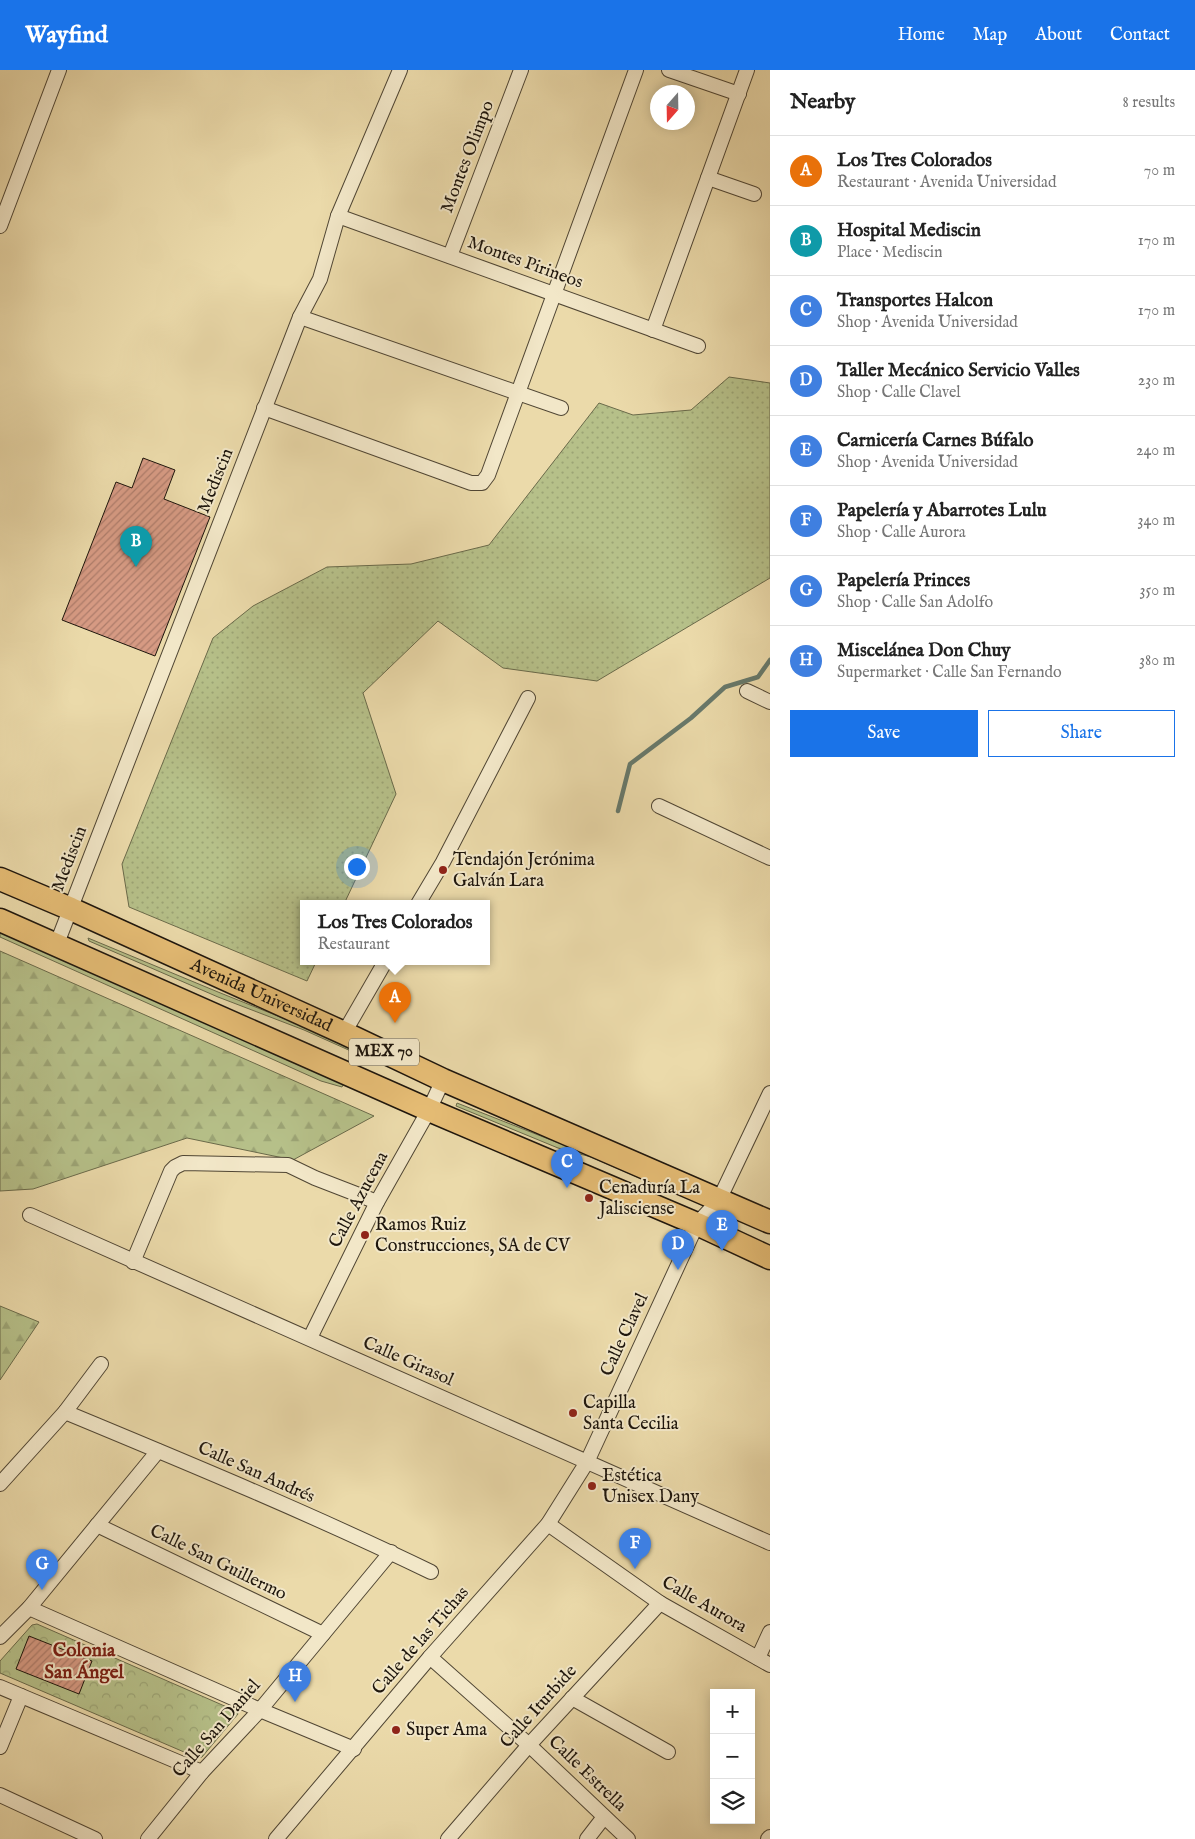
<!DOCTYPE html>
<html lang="en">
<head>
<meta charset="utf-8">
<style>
  body { margin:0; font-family:"IM FELL English",serif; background:#f6f6f6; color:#222 }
  .controls { position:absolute; right:15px; bottom:15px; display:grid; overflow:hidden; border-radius:0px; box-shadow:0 2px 12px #0003 }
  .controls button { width:45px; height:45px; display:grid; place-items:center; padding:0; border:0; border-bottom:1px solid #e0e0e0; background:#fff; color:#222; font:25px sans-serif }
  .compass { position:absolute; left:650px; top:15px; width:45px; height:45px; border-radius:50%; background:#fff; box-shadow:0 2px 12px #0003; rotate:200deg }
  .you { position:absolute; left:356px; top:796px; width:18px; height:18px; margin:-12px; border:4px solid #fff; border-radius:50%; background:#1a73e8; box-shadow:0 0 0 8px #1a73e833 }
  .badge { display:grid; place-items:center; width:32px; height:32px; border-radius:50%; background:#1a73e8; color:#fff; font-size:16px; font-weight:700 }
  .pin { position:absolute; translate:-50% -41px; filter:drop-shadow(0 1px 2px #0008) }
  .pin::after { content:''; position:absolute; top:26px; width:18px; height:15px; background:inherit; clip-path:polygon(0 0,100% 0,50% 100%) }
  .popup { position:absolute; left:300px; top:830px; width:190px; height:65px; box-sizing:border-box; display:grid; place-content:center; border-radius:0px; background:#fff; filter:drop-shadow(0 1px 4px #0005); font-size:16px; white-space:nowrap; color:#767676 }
  .popup b { font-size:19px; color:#222 }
  .popup::after { content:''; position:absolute; left:50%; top:100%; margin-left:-10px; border:10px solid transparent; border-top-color:#fff }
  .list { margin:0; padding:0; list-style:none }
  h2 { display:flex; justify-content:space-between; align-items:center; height:65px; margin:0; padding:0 20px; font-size:21px }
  h2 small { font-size:16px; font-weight:400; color:#767676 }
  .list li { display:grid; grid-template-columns:32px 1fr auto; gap:15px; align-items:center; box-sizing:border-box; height:70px; padding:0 20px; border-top:1px solid #e0e0e0 }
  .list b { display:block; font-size:19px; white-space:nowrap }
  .list p { margin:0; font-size:16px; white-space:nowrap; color:#767676 }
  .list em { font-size:16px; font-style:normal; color:#767676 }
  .actions { display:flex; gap:10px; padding:15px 20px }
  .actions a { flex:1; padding:11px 0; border:1px solid #1a73e8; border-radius:0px; text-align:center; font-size:18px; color:#1a73e8 }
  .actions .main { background:#1a73e8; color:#fff }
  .icon { flex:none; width:28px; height:28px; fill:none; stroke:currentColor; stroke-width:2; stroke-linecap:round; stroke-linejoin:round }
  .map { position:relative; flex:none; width:770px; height:1769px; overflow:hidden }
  header { display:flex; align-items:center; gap:30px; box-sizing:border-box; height:70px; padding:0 25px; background:#1a73e8; color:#fff }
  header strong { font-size:24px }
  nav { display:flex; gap:28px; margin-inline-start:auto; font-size:18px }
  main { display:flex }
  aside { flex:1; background:#fff }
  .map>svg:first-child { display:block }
</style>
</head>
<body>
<header>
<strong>Wayfind</strong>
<nav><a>Home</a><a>Map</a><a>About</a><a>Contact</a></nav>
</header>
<main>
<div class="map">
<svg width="770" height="1769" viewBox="0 0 770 1769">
  <defs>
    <pattern id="grass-dots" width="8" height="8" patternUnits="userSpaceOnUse" patternTransform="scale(1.25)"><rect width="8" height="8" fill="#b6c089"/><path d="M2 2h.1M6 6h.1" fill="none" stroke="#9ca475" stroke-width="1.8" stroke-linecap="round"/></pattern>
    <pattern id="forest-firs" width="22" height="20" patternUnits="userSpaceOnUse" patternTransform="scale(1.25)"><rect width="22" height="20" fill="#b6c089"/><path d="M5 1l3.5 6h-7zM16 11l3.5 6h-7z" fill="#9ca475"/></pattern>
    <pattern id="park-crowns" width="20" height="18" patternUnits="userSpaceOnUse" patternTransform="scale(1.25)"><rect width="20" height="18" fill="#b6c089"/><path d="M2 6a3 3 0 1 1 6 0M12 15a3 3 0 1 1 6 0" fill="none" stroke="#9ca475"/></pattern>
    <pattern id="building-hatch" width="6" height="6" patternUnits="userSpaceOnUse" patternTransform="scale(1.25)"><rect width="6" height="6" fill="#d69a83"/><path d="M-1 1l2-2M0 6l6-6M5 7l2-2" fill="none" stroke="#ad7c6a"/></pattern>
  </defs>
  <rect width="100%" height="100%" fill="#ebdaaa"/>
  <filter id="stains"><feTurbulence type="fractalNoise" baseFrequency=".004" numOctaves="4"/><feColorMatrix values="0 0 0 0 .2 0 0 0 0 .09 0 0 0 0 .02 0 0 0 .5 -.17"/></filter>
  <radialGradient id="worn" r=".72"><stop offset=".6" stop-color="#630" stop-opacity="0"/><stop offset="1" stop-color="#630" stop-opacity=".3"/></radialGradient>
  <path fill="url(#grass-dots)" stroke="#6a6a4a" d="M729,307L770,313V508L597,611L503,598L438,551L363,623L396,724L344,834H304V892H316L307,911L129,837L122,794L213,568L253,536L327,497L411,494L489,475L599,333L633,345L691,340Z"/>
  <g fill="url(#forest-firs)" stroke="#6a6a4a">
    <path d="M0,881L374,1046L293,1090L187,1068L33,1119L0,1121Z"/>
    <path d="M0,1236L39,1252L0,1310Z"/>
  </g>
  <path fill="url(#park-crowns)" stroke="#6a6a4a" d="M37,1554L236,1641L238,1644L202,1687L198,1688L0,1603V1591L32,1555Z"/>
  <g fill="#b6c089" stroke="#6a6a4a">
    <path d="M0,858L344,1013L342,1017L321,1011L0,867Z"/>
    <path d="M88,868L218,922L305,957L384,993L382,995L304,960L218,927L89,871Z"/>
    <path d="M457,1033L556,1072L592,1082L681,1123L678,1124L672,1122L591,1087L558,1078L456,1036Z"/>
  </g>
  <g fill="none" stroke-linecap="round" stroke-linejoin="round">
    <path stroke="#67796b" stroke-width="4.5" d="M618,741L630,694L691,648L725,617L758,607L770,590"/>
  </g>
  <g fill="url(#building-hatch)" stroke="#1d150c">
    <path d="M143,388L175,400L164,429L210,447L155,586L62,550L116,412L132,418Z"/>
    <path d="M29,1566L92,1591L79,1624L16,1599Z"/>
  </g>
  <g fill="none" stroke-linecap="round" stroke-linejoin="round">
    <defs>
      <g id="street">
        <path d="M669,0L739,24"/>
        <path d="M708,108L754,124"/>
        <path d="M338,146L698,276"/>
        <path d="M0,156L59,0"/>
        <path d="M450,186L521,0"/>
        <path d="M300,247L561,338"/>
        <path d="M653,260L747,0"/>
        <path d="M264,338L471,413H482L488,405L636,0"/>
        <path d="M747,621L770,632"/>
        <path d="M659,736L770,788"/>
        <path d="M418,834L443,792L528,628"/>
        <path d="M56,876L300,247L320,209L338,146L400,0"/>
        <path d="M344,963L385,892"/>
        <path d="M30,1145L770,1473"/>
        <path d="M133,1192L171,1101L175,1097L183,1093L288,1095L315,1108L377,1132"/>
        <path d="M310,1268L377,1132L429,1040L443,1010"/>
        <path d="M65,1342C188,1393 311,1444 431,1502"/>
        <path d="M0,1414L65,1342L101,1294"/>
        <path d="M548,1454L660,1533L770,1595"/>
        <path d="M97,1455L323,1564"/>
        <path d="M29,1538L260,1640L354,1679"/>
        <path d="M0,1567L29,1538L158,1381"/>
        <path d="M430,1587L529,1675L628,1769"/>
        <path d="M758,1588L770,1562"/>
        <path d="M0,1617L202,1702"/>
        <path d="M572,1628L668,1682"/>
        <path d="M0,1677L21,1626"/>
        <path d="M0,1725L95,1769"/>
        <path d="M148,1769L202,1702L260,1640L391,1482"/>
        <path d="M276,1769L430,1587L548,1454L587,1392L697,1154L719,1130L770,1023"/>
        <path d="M448,1769L529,1675L660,1533"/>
        <path d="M587,1769L604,1747"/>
        <path d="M768,1769L770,1767"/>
      </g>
      <g id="primary">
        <path id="s1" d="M0,809L71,839L344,963L443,1010L770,1152"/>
        <path d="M0,850L429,1040L697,1154L770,1188"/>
      </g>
    </defs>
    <use href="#street" stroke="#504634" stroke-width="16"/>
    <use href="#primary" stroke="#1d150c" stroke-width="25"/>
    <use href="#street" stroke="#f2e7c8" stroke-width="14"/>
    <use href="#primary" stroke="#e6bd75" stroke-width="22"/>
  </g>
  <g fill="#8f2418" stroke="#f2e7c8" stroke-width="2">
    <circle cx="443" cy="800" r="5"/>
    <circle cx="589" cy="1128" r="5"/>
    <circle cx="365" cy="1165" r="5"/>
    <circle cx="573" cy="1343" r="5"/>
    <circle cx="592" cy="1416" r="5"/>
    <circle cx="396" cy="1660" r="5"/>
  </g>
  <g text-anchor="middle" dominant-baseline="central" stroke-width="4" stroke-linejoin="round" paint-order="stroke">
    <rect fill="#f2e7c8" stroke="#5d5444" stroke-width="1" x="349" y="968.5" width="70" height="27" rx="4"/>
    <g font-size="16" font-weight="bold" fill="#1d150c">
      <text x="384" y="982">MEX 70</text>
    </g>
    <g font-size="18" fill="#1d150c" stroke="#f2e7c8">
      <text transform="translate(468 87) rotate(-69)">Montes Olimpo</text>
      <text transform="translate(525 193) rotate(20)">Montes Pirineos</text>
      <text transform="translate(216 411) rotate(-68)">Mediscin</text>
      <text transform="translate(70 789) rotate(-69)">Mediscin</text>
      <text stroke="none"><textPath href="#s1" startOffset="286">Avenida Universidad</textPath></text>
      <text transform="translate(359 1130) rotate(-62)">Calle Azucena</text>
      <text transform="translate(625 1265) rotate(-65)">Calle Clavel</text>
      <text transform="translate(408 1292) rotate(24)">Calle Girasol</text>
      <text transform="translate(256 1403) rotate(24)">Calle San Andrés</text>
      <text transform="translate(218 1493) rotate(26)">Calle San Guillermo</text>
      <text transform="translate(704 1535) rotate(30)">Calle Aurora</text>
      <text transform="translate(421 1571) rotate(-49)">Calle de las Tichas</text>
      <text transform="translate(539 1637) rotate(-48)">Calle Iturbide</text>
      <text transform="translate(217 1659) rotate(-49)">Calle San Daniel</text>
      <text transform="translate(587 1704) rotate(44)">Calle Estrella</text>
    </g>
    <g font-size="18" fill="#1d150c" stroke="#f2e7c8" text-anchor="start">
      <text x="453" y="790">Tendajón Jerónima<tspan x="453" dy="21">Galván Lara</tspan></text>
      <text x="599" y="1118">Cenaduría La<tspan x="599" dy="21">Jalisciense</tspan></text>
      <text x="375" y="1155">Ramos Ruiz<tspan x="375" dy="21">Construcciones, SA de CV</tspan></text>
      <text x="583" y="1333">Capilla<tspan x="583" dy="21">Santa Cecilia</tspan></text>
      <text x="602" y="1406">Estética<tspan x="602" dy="21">Unisex Dany</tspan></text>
      <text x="406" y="1660">Super Ama</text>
    </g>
    <g font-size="19" font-weight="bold" fill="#7a1f14" stroke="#f2e7c8">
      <text x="84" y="1581">Colonia<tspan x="84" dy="22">San Ángel</tspan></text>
    </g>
  </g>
  <rect width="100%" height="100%" filter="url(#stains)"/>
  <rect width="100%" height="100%" fill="url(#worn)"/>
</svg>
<div class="controls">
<button>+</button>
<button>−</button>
<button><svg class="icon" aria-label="layers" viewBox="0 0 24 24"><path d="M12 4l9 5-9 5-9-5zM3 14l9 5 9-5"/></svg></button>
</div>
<svg class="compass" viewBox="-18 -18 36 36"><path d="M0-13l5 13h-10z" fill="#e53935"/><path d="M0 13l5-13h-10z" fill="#767676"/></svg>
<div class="you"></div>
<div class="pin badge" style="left:395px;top:953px;background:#e8710a">A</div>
<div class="popup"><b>Los Tres Colorados</b>Restaurant</div>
<div class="pin badge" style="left:136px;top:497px;background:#0f9aa8">B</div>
<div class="pin badge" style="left:567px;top:1118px;background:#3f7fe0">C</div>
<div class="pin badge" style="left:678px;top:1200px;background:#3f7fe0">D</div>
<div class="pin badge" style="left:722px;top:1181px;background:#3f7fe0">E</div>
<div class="pin badge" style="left:635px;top:1499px;background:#3f7fe0">F</div>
<div class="pin badge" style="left:42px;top:1520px;background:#3f7fe0">G</div>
<div class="pin badge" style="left:295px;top:1632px;background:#3f7fe0">H</div>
</div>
<aside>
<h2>Nearby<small>8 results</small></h2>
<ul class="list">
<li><span class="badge" style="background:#e8710a">A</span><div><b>Los Tres Colorados</b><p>Restaurant · Avenida Universidad</p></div><em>70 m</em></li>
<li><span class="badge" style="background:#0f9aa8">B</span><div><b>Hospital Mediscin</b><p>Place · Mediscin</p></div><em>170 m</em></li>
<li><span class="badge" style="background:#3f7fe0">C</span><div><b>Transportes Halcon</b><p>Shop · Avenida Universidad</p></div><em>170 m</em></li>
<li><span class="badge" style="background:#3f7fe0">D</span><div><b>Taller Mecánico Servicio Valles</b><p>Shop · Calle Clavel</p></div><em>230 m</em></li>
<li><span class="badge" style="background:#3f7fe0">E</span><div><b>Carnicería Carnes Búfalo</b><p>Shop · Avenida Universidad</p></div><em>240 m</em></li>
<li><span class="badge" style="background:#3f7fe0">F</span><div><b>Papelería y Abarrotes Lulu</b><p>Shop · Calle Aurora</p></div><em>340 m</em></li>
<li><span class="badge" style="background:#3f7fe0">G</span><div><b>Papelería Princes</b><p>Shop · Calle San Adolfo</p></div><em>350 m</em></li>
<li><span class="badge" style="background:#3f7fe0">H</span><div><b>Miscelánea Don Chuy</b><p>Supermarket · Calle San Fernando</p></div><em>380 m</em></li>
</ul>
<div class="actions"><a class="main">Save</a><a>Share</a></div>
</aside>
</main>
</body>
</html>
